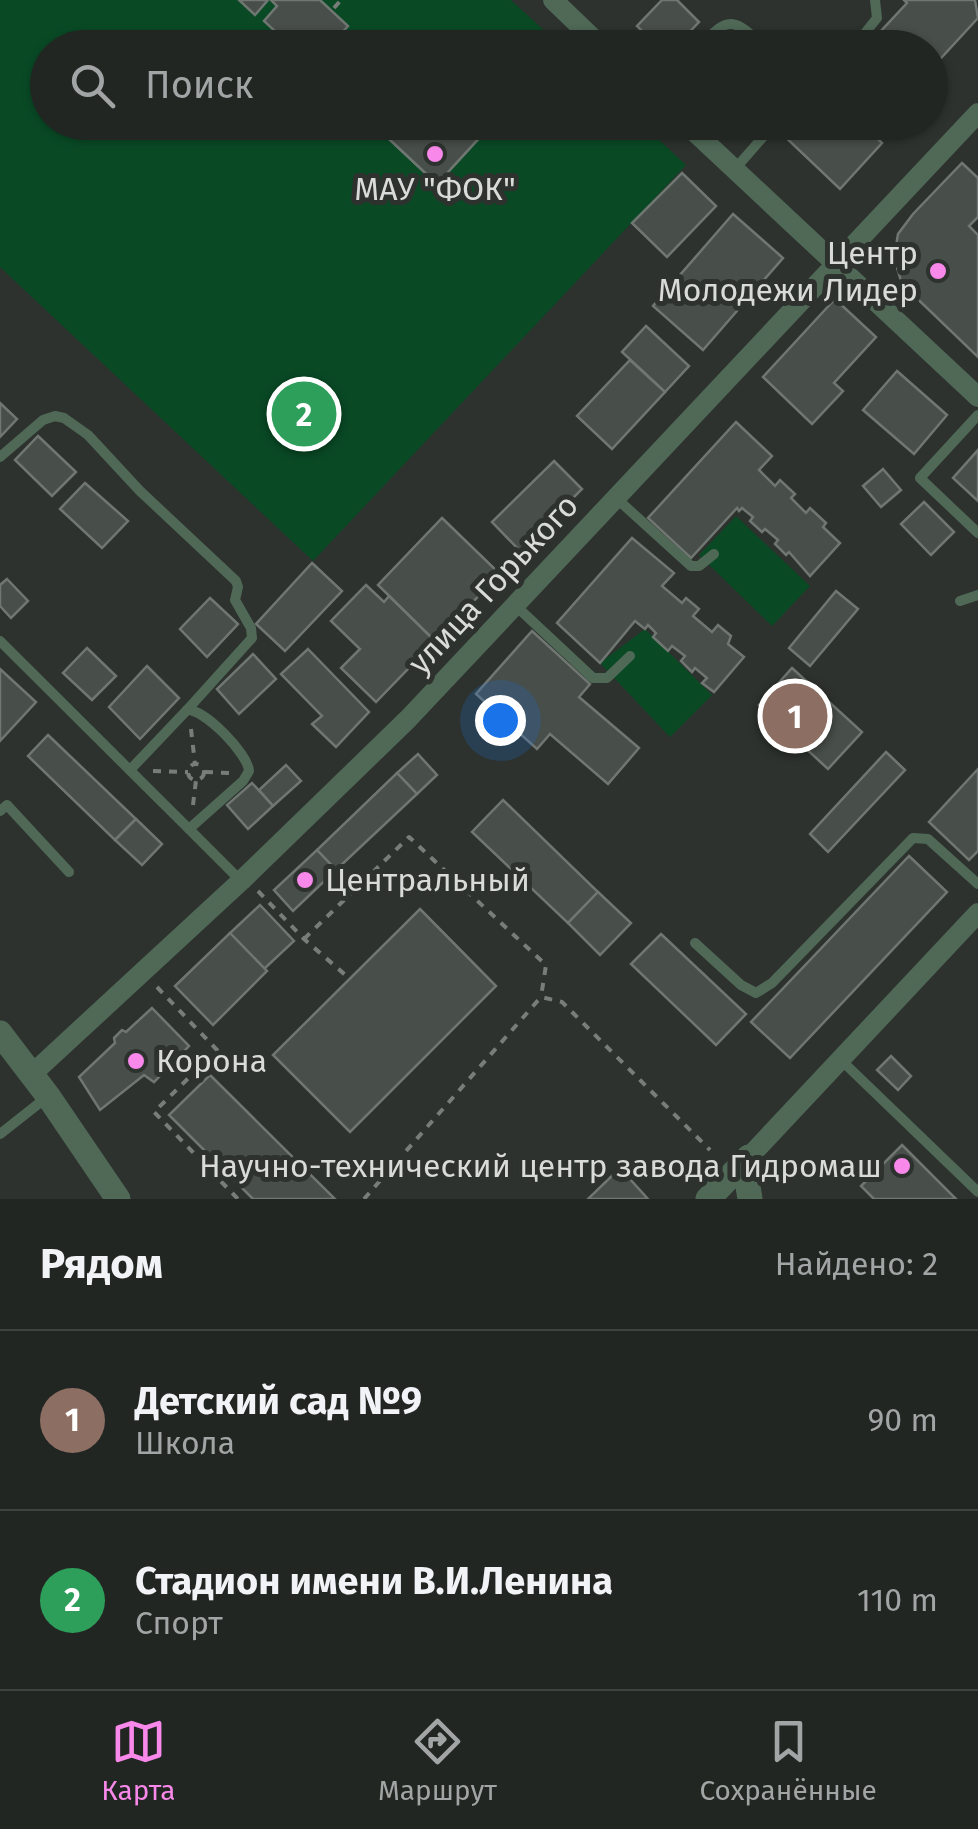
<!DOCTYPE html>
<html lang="ru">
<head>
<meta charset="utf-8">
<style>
  body { margin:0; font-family:"Fira Sans",sans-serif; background:#2e322f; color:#f1f3f6 }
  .you { position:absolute; left:500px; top:720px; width:35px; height:35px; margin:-25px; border:8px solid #fff; border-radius:50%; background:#1a73e8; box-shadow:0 0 0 15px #1a73e833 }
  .badge { display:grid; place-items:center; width:65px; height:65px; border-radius:50%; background:#f888e9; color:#fff; font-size:32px; font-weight:700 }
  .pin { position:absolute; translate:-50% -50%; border:5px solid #fff; box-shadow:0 2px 10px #0006 }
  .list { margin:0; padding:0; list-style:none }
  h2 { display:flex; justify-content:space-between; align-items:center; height:130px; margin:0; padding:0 40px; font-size:42px }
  h2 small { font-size:32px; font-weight:400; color:#a2a5a5 }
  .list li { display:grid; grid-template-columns:65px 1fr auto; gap:30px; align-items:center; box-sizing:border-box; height:180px; padding:0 40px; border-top:2px solid #3f4340 }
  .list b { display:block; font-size:38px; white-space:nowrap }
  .list p { margin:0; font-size:32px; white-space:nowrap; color:#a2a5a5 }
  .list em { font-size:32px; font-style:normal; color:#a2a5a5 }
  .icon { flex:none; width:55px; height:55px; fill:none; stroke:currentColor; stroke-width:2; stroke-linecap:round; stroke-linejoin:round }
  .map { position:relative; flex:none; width:978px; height:1199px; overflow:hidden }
  .search { position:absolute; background:#222622; box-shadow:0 2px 8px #0004; left:30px; right:30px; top:30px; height:110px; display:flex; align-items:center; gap:25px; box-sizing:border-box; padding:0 35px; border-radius:55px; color:#a2a5a5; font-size:38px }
  .sheet { height:490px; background:#222622 }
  nav { display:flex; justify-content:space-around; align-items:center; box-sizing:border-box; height:140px; border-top:2px solid #3f4340; background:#222622; font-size:28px; color:#a2a5a5 }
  nav a { display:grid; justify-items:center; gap:5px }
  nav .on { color:#f888e9 }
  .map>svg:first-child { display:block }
</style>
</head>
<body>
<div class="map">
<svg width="978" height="1199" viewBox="0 0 978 1199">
  <rect width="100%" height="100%" fill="#2d322e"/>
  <g fill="#094a25">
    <path d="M0,0H511L562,47L48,48V122L641,123L686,165L313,561L0,267Z"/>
    <path d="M736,516L810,586L772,626L699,555Z"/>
    <path d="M645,629L712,695L670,737L600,663Z"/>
  </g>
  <g fill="#484e4a" stroke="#707671" stroke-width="2.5">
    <path d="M239,0H268L255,15Z"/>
    <path d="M271,0H320L348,26L335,40L343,48H293L264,21L277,6Z"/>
    <path d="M662,0H677L699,22L674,48H659L637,26Z"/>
    <path d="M904,0H975L978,18L930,70V48H865L907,3Z"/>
    <path d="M371,122H491L492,124L437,184Z"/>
    <path d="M371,122H491L492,124L437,184Z"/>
    <path d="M740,122H766L754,135Z"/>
    <path d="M789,122H861L882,143L840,189L780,132Z"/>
    <path d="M962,163L978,178V217L969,226L978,235V357L902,284L894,258L898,234L913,214Z"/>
    <path d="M682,173L716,206L667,257L632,223Z"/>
    <path d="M733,214L783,258L703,350L653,306Z"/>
    <path d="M835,299L876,337L834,383L843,391L812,424L763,377Z"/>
    <path d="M646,326L689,366L665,392L622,352Z"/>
    <path d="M630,360L665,392L612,449L577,416Z"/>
    <path d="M897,371L947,415L914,454L863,410Z"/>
    <path d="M0,403L17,419L0,437Z"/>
    <path d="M736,422L772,456L759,470L775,486L780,480L795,494L791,498L806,513L810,508L826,523L823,527L840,543L810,576L789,552L786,555L775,544L778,540L765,529L762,532L750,521L753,517L742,508L739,511L737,508L691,558L648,518Z"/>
    <path d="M38,436L76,472L52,496L15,460Z"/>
    <path d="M978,450V501L953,478Z"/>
    <path d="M554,461L582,489L520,551L492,522Z"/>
    <path d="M883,469L901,490L881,507L863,486Z"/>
    <path d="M85,483L128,521L102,548L60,509Z"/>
    <path d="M924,502L954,532L931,555L901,524Z"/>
    <path d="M442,518L500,574L435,641L378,585Z"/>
    <path d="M632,538L674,573L662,586L682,603L686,598L699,609L693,616L712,632L718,625L731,636L728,644L744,657L714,692L702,683L707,678L695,668L692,672L681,661L685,656L672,646L668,651L653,637L656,633L648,625L645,629L635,621L600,663L557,623Z"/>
    <path d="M312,563L342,591L285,651L256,624Z"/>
    <path d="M7,579L28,601L11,618L0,606V585Z"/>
    <path d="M366,585L384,602L389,596L435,641L376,702L341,668L360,649L331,621Z"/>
    <path d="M836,591L858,609L810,666L789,648Z"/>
    <path d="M210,598L238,624L207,657L180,629Z"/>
    <path d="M532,631L590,684L579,697L639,748L608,784L550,734L537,749L476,694Z"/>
    <path d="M87,648L116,676L92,700L63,673Z"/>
    <path d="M308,649L369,712L336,747L312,724L322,716L281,674Z"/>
    <path d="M253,654L276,679L239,714L217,689Z"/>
    <path d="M147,666L179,698L140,739L109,707Z"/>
    <path d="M792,668L862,732L828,769L759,705Z"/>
    <path d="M0,669L36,702L0,741Z"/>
    <path d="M48,735L136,819L115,840L28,756Z"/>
    <path d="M886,752L905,770L828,852L810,834Z"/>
    <path d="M418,754L437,775L417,794L397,773Z"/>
    <path d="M286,765L301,781L273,806L259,790Z"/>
    <path d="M978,769V851L969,860L929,822Z"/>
    <path d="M397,773L417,794L336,870L317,850Z"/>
    <path d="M252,783L273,806L248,829L227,805Z"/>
    <path d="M503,800L598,892L568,923L472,832Z"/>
    <path d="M136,819L162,844L142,865L115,840Z"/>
    <path d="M317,850L336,870L293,911L274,890Z"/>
    <path d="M909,856L947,892L790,1058L751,1022Z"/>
    <path d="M598,892L631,923L600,955L568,923Z"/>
    <path d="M260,905L294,941L264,969L230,933Z"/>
    <path d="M420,909L496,986L350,1132L273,1055Z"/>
    <path d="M230,933L267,971L213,1025L175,986Z"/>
    <path d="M661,934L746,1014L716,1045L631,964Z"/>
    <path d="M152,1008L189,1046L154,1082L144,1075L100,1110L79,1077L115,1043L114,1038L122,1030L126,1032Z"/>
    <path d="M891,1056L911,1076L898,1090L877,1070Z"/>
    <path d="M210,1075L335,1199H253L169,1115Z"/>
    <path d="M902,1145L956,1199H874L861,1186Z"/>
    <path d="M620,1168L648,1199H588Z"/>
  </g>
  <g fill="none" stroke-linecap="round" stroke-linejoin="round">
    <g stroke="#797d7a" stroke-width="4" stroke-dasharray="8 8" stroke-linecap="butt">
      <path d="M334,8L341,0"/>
      <path d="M191,729L195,764"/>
      <circle cx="196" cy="772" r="8"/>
      <path d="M153,771L188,772"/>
      <path d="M205,772L230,773"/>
      <path d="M193,805L196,780"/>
      <path d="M258,891L304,939L350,979"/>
      <path d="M304,939L409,837L546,965L541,997"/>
      <path d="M157,987L217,1050L154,1112L238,1199"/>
      <path d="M364,1199L541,997L562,1002L710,1150"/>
    </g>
    <g stroke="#506957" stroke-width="10">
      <path d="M699,48C729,14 734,18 765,48"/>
      <path d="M853,48L877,18L875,0"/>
      <path d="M735,169L776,122"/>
      <path d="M978,415L920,478L978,533"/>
      <path d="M0,457L43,420L55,416L64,418L88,435L140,491L236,581L238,587L235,600L251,628L252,638L187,710C205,709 248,754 249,771L243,781L189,829L241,881"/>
      <path d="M616,498L691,566H699L714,554"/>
      <path d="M960,601L978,595"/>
      <path d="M516,606L593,678H607L630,656"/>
      <path d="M0,641L189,829"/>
      <path d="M130,770L187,710"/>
      <path d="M0,811L7,805L69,872"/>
      <path d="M695,943L741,985L756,993L772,983L913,838L928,839L978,884"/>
      <path d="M841,1060L978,1192"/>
      <path d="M0,1134L47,1097"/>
    </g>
    <g stroke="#506957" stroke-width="20">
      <path d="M553,0L603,48"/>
      <path d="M684,122L978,397"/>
      <path d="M31,1075L241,881L408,719L978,113"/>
      <path d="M749,1157L978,913"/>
    </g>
    <g stroke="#506957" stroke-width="25">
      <path d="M0,1033L48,1096L118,1199"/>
      <path d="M749,1157L747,1180L750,1199"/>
      <path d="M708,1199L749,1157"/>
    </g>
  </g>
  <g fill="#f888e9" stroke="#2d322e" stroke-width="4">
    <circle cx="435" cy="154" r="10"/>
    <circle cx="938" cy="271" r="10"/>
    <circle cx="305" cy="880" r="10"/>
    <circle cx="136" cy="1061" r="10"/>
    <circle cx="902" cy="1166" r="10"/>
  </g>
  <g text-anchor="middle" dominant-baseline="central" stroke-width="10" stroke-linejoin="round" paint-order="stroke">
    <g font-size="32" fill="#d8dbd9" stroke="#2d322e" text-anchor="end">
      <text x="435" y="189" text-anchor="middle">МАУ "ФОК"</text>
      <text x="918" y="253">Центр<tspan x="918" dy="37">Молодежи Лидер</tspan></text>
      <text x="325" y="880" text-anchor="start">Центральный</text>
      <text x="156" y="1061" text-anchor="start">Корона</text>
      <text x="882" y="1166">Научно-технический центр завода Гидромаш</text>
    </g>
    <g font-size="32" fill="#d8dbd9" stroke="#2d322e">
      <text transform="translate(493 584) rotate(-47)">улица Горького</text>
    </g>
  </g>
</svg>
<div class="you"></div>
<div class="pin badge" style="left:795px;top:716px;background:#8d6e63">1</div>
<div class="pin badge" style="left:304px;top:414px;background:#2e9e5b">2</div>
<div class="search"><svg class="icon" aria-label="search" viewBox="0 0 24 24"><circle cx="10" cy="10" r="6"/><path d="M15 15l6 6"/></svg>Поиск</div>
</div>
<section class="sheet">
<h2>Рядом<small>Найдено: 2</small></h2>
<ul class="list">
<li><span class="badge" style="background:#8d6e63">1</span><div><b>Детский сад №9</b><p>Школа</p></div><em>90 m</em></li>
<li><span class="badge" style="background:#2e9e5b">2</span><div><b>Стадион имени В.И.Ленина</b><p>Спорт</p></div><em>110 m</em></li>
</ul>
</section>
<nav>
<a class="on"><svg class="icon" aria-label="map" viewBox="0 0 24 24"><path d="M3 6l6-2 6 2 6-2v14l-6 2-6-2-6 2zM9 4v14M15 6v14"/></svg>Карта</a>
<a><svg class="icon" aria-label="directions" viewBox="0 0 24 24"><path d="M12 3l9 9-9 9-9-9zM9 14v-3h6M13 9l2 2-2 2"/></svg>Маршрут</a>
<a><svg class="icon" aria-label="saved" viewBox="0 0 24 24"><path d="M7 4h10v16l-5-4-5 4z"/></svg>Сохранённые</a>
</nav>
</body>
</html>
